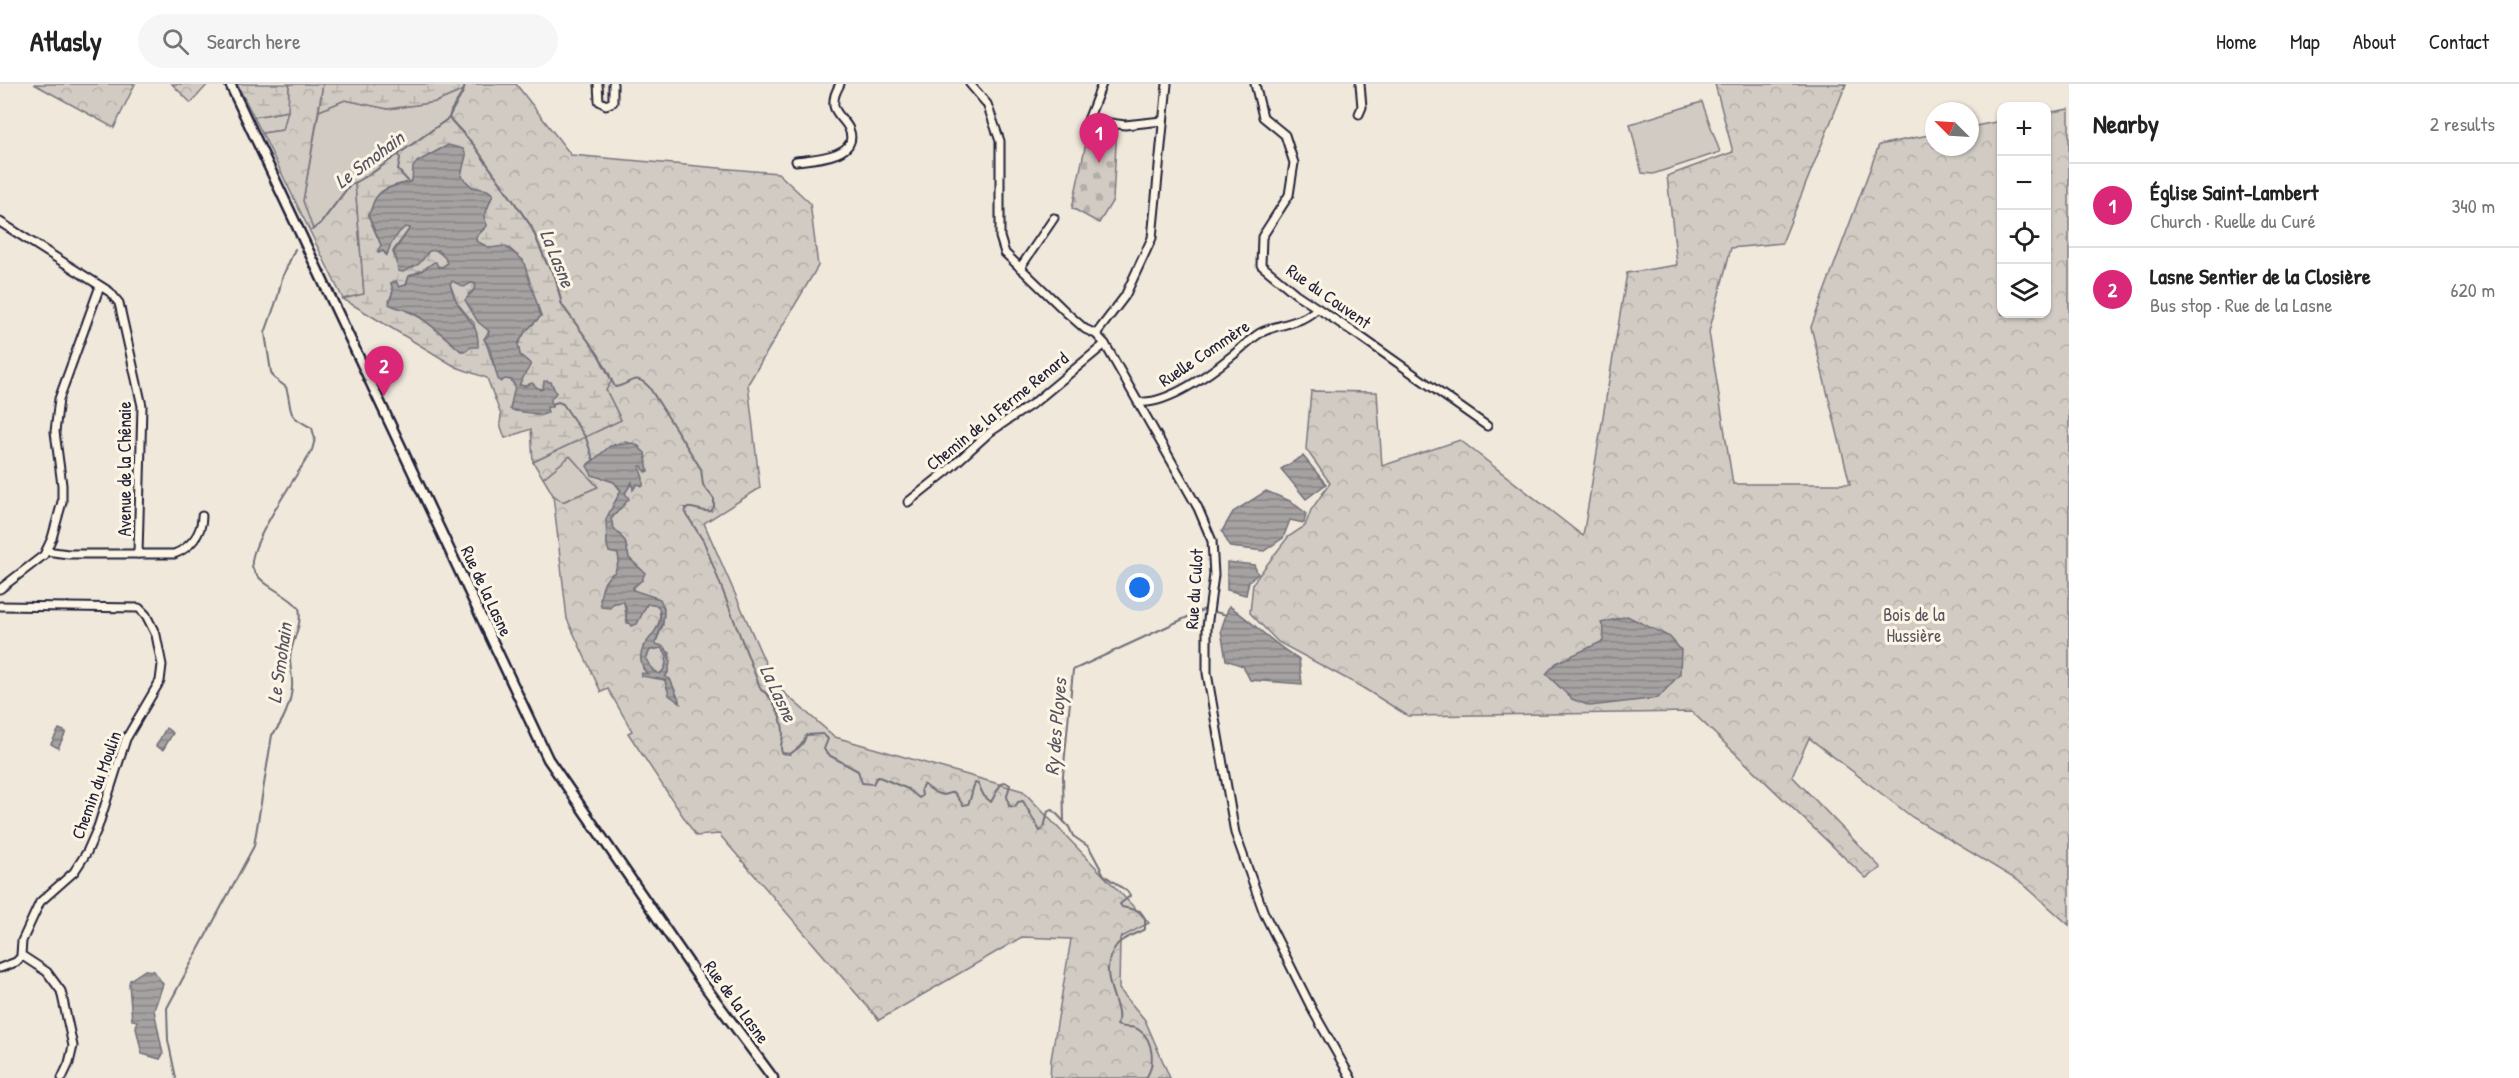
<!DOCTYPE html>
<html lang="en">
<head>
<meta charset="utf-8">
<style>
  body { margin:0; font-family:"Patrick Hand",sans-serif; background:#f6f6f6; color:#222 }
  .controls { position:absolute; right:18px; top:18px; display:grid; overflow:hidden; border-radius:12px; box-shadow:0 2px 4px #0004 }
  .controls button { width:54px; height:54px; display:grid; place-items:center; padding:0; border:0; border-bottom:2px solid #e0e0e0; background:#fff; color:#222; font:30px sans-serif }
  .compass { position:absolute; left:1925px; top:18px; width:54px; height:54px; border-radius:50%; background:#fff; box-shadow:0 2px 4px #0004; rotate:294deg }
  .you { position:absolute; left:1140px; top:504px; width:21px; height:21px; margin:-15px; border:4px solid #fff; border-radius:50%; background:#1a73e8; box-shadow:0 0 0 9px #1a73e833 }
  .badge { display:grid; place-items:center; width:39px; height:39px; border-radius:50%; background:#db2777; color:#fff; font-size:20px; font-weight:700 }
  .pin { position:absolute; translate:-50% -50px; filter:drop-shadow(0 2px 3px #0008) }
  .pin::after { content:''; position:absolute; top:32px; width:21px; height:18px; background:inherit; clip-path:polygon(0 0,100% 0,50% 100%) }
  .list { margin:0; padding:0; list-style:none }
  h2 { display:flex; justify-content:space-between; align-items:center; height:78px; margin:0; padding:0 24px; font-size:26px }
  h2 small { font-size:20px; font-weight:400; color:#767676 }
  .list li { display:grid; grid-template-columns:39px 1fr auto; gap:18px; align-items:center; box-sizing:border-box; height:84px; padding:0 24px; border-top:2px solid #e0e0e0 }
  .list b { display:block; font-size:22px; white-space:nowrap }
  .list p { margin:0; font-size:20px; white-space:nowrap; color:#767676 }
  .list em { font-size:20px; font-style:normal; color:#767676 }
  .icon { flex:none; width:33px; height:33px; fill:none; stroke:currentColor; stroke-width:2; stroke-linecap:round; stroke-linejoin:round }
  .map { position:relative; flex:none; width:2069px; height:994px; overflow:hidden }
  header { display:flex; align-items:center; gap:36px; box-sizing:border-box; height:84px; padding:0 30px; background:#fff; border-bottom:2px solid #e0e0e0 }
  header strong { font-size:28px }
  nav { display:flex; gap:33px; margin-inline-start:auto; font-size:21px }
  .search { width:420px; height:54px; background:#f6f6f6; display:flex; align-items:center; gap:15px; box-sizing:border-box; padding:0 21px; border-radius:33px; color:#767676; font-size:22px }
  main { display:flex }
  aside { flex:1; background:#fff }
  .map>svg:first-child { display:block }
</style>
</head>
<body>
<header>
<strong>Atlasly</strong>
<div class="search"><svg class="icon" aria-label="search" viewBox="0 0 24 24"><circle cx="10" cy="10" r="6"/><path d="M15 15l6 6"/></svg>Search here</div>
<nav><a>Home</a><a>Map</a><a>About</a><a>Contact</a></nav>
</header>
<main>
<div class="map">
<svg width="2069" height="994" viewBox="0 0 2069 994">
  <defs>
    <pattern id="forest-crowns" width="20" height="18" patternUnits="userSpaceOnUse" patternTransform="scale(1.5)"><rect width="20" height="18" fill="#d1cbc3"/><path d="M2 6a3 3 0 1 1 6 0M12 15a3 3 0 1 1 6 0" fill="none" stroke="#b3aea8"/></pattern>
    <pattern id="wetland-marsh" width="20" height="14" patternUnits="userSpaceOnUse" patternTransform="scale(1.5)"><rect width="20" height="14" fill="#d1cbc3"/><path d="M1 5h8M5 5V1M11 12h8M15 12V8" fill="none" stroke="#b3aea8"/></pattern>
    <pattern id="cemetery-stones" width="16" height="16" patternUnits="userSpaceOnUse" patternTransform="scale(1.5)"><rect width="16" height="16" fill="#d1cbc3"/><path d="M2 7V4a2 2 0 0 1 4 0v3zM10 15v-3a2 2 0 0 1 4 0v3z" fill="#b3aea8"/></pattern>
    <pattern id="water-rules" width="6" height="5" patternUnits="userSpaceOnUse" patternTransform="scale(1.5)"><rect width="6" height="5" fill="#a6a2a2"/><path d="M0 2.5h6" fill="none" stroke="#878485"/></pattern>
  </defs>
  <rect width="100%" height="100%" fill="#efe8db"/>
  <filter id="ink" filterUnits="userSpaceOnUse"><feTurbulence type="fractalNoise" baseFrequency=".0167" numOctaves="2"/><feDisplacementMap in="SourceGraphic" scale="12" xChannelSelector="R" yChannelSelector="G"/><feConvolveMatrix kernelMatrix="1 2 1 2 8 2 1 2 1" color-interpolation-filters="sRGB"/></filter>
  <g filter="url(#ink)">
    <g fill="#d1cbc3" stroke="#7a767f" stroke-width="1.5">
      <path d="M464,6L451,26L449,34L372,89L349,102L321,139L312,146L303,117L319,27L345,16L388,25L436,18Z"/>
      <path d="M1702,18L1720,68L1653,90L1642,89L1630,40Z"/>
      <path d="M288,27L283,46L262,49L254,33Z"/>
      <path d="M570,372L598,403L562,418L553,411L543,394Z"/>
    </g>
    <g fill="url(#forest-crowns)" stroke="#7a767f" stroke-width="1.5" fill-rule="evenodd">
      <path d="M34,0H135L114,44Z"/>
      <path d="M172,0H208L191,19Z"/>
      <path d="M289,0H323L303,117L313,145L321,139L349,102L355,99L364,210L343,215L262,49L283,46L288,27Z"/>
      <path d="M465,0H516L571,71L778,89L810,119L818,182L748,300L760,404L704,439L775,601L835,653L1023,707L1149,839L1120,854L1119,905L1145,936L1170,994H1050L1051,976L1071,855L1022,853L879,936L719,750L696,752L628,649L632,647L608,605L601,608L567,535L553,411L563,418L598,403L570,372L543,394L533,378L621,336L567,228L562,221L555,192L547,180L531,142L473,60L449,34C452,22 464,13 465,0ZM626,358L639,362L647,378L639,383L642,402L639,400L632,402V398L625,409L628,414L611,435L613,443L625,457L629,474L643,487L642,496L633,504V507L657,514L664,523L663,541L655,560L670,569L668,589L665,593L670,595L679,616L667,604L665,596L651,592L643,585V562C654,554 664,535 658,521L647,520L637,540L627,539L624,518L614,519L600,516L605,498L615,488L619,476L618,470L607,461L613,422L621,407L614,398L592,391L588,380L615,360Z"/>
      <path d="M1715,0H1846L1782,159L1731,164L1709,248L1733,400H1850L1811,243L1879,61L1934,50V63H1970V43L2001,37L2002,230H2046L2047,29L2069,25V841L2022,799L1912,733L1809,654L1792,692L1881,784L1866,794L1692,628L1408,632L1360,602L1278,558L1250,529L1253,499L1288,453L1305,442L1311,426L1330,399L1306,365L1311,307L1377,308L1382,382L1460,356L1583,452L1627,189L1677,181L1667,92L1733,68Z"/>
      <path d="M661,564L667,571L665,584L660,590L653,587L646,575L650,566Z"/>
    </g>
    <g fill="url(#wetland-marsh)" stroke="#7a767f" stroke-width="1.5" fill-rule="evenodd">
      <path d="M237,0H289L288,27L254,33Z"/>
      <path d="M323,0H465L464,6L436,18L388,25L345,16L319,27Z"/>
      <path d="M449,34L473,60L531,142L547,180L555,192L562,221L598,270L610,291L611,298L606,306L621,336L533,378L531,345L505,354L500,340L501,331L487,294L456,283L343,215L364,210L355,99L372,89ZM440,65L466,71L460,92L472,103L487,106L493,110L484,133L487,142L476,153V157L490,164H509L522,176L541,232L525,248L518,260L520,271L530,280L519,301L543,305L547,329L539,332L528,327H515V302L511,296C491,293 492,269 484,255L489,247L468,210L474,206L476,200L452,196L450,200L457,219L474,239L477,257L461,267C450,257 439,246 427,238C415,229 401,226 389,217L393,207L391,199L396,198L399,203L406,201L409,192L432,181L443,183L447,179L446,174L434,165L429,167L420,175L396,179L393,167L410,144L405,143C396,150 389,160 386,171L383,167L379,169L381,161L368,131C372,126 372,122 374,117C382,101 398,102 412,97L417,78Z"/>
    </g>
    <path fill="url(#cemetery-stones)" stroke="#7a767f" stroke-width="1.5" d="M1090,40L1101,42L1099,62H1104L1106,41L1117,42L1113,116L1099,139L1072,124Z"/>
    <g fill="url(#water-rules)" stroke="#716f79" stroke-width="1.5" fill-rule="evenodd">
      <path d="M448,61L463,65L466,71L461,92L472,103L487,106L493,110L484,133L487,141L476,153V157L490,164L504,162L523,176L541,232L525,248L518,260L520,271L531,280L519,301L525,302L532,299L540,306L543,305L544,297L551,298L556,309L551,315L552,323H547L548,329C540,331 518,328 510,325L515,302L511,296L505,295L501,298L498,295L489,263L484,255L488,252L489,247L478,238L465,216L474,206L476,200L471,199L464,203L452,197L450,200C452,206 454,213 457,218C468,238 479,240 478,263H471L466,267H461C445,253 430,239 412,228C404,224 397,225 389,220L393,207L391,199L396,197L399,203L406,201L409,192L420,188L434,178H436L438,183H443L447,179L445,174L438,166L429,167L419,180L403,188L398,187L396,172L393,169L410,144L405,143C395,151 390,160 387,171L383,167L377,168L381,161L368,131C372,126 372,122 374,117C382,102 398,102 412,97L413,83L417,78Z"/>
      <path d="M634,359L645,369L648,387L645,388L642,382L639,383L643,394V402L637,400L633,406L632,398L625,409L629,415L611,435L613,443L625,457L629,474L645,489L642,496L633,503V506L660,515C669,532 660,544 655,560C672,562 673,580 665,593L670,595L680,619L669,611L665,596L641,592L642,589L647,590C624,558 672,551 658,522L647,520L637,540L631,542L626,534L627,528L624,518L614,519L610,524L601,523C599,511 603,494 615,488L619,476L618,470L609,468L607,461L606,435L621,406L614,398L592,391L587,382L610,362ZM661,564L667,571L665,584L660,590L653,587L646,575L650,566Z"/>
      <path d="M1303,372L1326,400L1306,415L1281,385Z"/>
      <path d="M1266,407L1290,417L1306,429L1304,439L1290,436L1283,454L1264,467L1230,463L1222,447L1233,428Z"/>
      <path d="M1227,478L1254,481L1258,490L1249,497L1246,511L1227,506Z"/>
      <path d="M1229,522C1255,539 1272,560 1299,575L1302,600L1250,596L1243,582L1226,576L1221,546Z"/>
      <path d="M1627,532L1670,553L1681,566L1680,590L1658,614L1590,622L1572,615L1546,590L1556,579L1603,557L1604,546L1601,539Z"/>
      <path d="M166,644L173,649L163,666L156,662Z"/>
      <path d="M59,645L66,648L58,664L51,660Z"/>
      <path d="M145,886L154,887L163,900L154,926L163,970L160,975L142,970L136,944L137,937L132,936L129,900L130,896Z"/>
    </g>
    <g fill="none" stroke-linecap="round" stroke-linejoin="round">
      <g stroke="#716f79" stroke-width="2">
        <path d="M465,0C464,13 452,22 449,34L473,60L531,142L547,180L555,192L562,221L598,270L615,303C631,301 634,287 649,303L701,385L703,401L714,415V423L711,427C702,429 695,422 685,424V428L704,458L761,606C773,611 783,636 783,649C783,657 779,661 782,669L790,670C797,665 804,661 806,651L823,650L828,655L824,665L827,670L858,687L862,699L873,700L876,694L879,693L908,705L919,714L922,712L921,705L923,700L936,709L944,711L954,708L963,721L968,720C972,714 971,707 975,699L978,700L984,712L991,718L1001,700L1005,698L1010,701L1007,712L1009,722L1015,723L1018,718L1023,717L1040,747L1044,744L1048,727L1053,726L1069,743L1073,752L1089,763L1104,791L1128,808L1130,812L1120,820L1122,823L1140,827L1145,834V845C1137,850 1121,854 1116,862C1094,892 1125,921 1117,941C1124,945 1132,941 1139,946C1154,956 1155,981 1146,994"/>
        <path d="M398,69L400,74L398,86L409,98"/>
        <path d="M312,146L321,139L349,102L372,89L449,34"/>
        <path d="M552,320L558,318L563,320L586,354L593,375"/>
        <path d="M1215,528L1227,531"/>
        <path d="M1064,738L1063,692L1073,586L1205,525"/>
        <path d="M176,994L168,956L167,924L254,762L272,651C283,639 291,619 292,603C293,594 290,584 290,575C291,556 303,542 299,524C286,508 263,504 253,485C243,467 301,386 312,366L315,355L312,344C283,329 294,329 286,303L274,294L271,288L265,249L278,212L282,194L295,165"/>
      </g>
      <defs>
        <g id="minor">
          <path d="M598,0L599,17L606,21L613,18V0"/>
          <path d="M970,0L987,20L1000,57V153L1005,169L1068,230L1085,245L1096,250L1105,260L1198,424L1212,457L1214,491L1207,543V589L1235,749L1264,829L1313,927L1351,994"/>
          <path d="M1102,0L1088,36L1125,41L1162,37"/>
          <path d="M1255,0L1263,33L1285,51L1294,79L1289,111L1262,153L1261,181L1296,210L1361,253L1487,342"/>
          <path d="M1359,30L1362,23L1360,0"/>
          <path d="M796,77C813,75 861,73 849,45C846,37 836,31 834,22C833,13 836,8 840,0"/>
          <path d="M0,138L110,208L119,219L142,322L138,470"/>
          <path d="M1020,184L1054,134"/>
          <path d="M1096,250L1125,212L1152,154L1167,0"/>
          <path d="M1139,318C1167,321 1211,289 1233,271C1242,264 1252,253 1262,248C1280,239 1303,240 1317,224"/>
          <path d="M908,418L947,387L990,348L1035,318L1105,260"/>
          <path d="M46,467L68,470H174C190,464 202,450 202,432"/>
          <path d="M0,505L44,471L52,454L62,418V401L55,348L59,315L100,202"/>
          <path d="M0,522L139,524L146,531L156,551L162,581L160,597L126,655L98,743L87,768L74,788L40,818L22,857L21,871L47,888L61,907L73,962L69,979L62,994"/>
          <path d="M0,884L16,878L22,872"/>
        </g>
        <path id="tertiary" d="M230,0L548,675L701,897L773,994"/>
      </defs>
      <use href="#minor" stroke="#22223b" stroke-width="11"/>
      <use href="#tertiary" stroke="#22223b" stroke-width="13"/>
      <use href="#minor" stroke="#fcf5e5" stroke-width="7"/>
      <use href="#tertiary" stroke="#fcf5e5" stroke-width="8"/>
    </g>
  </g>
  <g text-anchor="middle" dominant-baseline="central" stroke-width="6" stroke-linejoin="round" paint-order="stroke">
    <g font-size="18" fill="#22223b" stroke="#fcf5e5">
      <text transform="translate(1329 212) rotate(35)">Rue du Couvent</text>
      <text transform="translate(1204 269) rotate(-34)">Ruelle Commère</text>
      <text transform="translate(997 327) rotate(-39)">Chemin de la Ferme Renard</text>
      <text transform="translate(124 385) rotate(-90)">Avenue de la Chênaie</text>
      <text transform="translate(1194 505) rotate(-86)">Rue du Culot</text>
      <text transform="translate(487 507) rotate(65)">Rue de la Lasne</text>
      <text transform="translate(96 701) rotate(-70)">Chemin du Moulin</text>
      <text transform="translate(737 918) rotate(54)">Rue de la Lasne</text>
    </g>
    <g font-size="18" fill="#575564" stroke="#fcf5e5">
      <text x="1914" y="530">Bois de la<tspan x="1914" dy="21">Hussière</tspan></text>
    </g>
    <g font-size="20" font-style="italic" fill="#575564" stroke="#fcf5e5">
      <text transform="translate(369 75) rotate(-37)">Le Smohain</text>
      <text transform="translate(558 174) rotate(68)">La Lasne</text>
      <text transform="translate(279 579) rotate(-82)">Le Smohain</text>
      <text transform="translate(779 609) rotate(65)">La Lasne</text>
      <text transform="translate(1055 643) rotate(-85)">Ry des Ployes</text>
    </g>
  </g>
</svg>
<div class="controls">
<button>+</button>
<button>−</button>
<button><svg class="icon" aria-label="locate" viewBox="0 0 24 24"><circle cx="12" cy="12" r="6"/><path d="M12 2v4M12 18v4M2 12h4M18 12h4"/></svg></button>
<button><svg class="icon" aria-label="layers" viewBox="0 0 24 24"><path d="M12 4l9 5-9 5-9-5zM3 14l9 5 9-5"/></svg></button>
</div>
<svg class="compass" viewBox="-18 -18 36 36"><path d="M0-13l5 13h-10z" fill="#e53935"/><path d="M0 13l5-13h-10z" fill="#767676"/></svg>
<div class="you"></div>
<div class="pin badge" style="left:1099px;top:79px">1</div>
<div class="pin badge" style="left:384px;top:312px">2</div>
</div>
<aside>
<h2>Nearby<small>2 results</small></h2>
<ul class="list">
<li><span class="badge">1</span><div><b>Église Saint-Lambert</b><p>Church · Ruelle du Curé</p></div><em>340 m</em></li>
<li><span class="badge">2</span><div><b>Lasne Sentier de la Closière</b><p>Bus stop · Rue de la Lasne</p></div><em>620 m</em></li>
</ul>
</aside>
</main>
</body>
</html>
